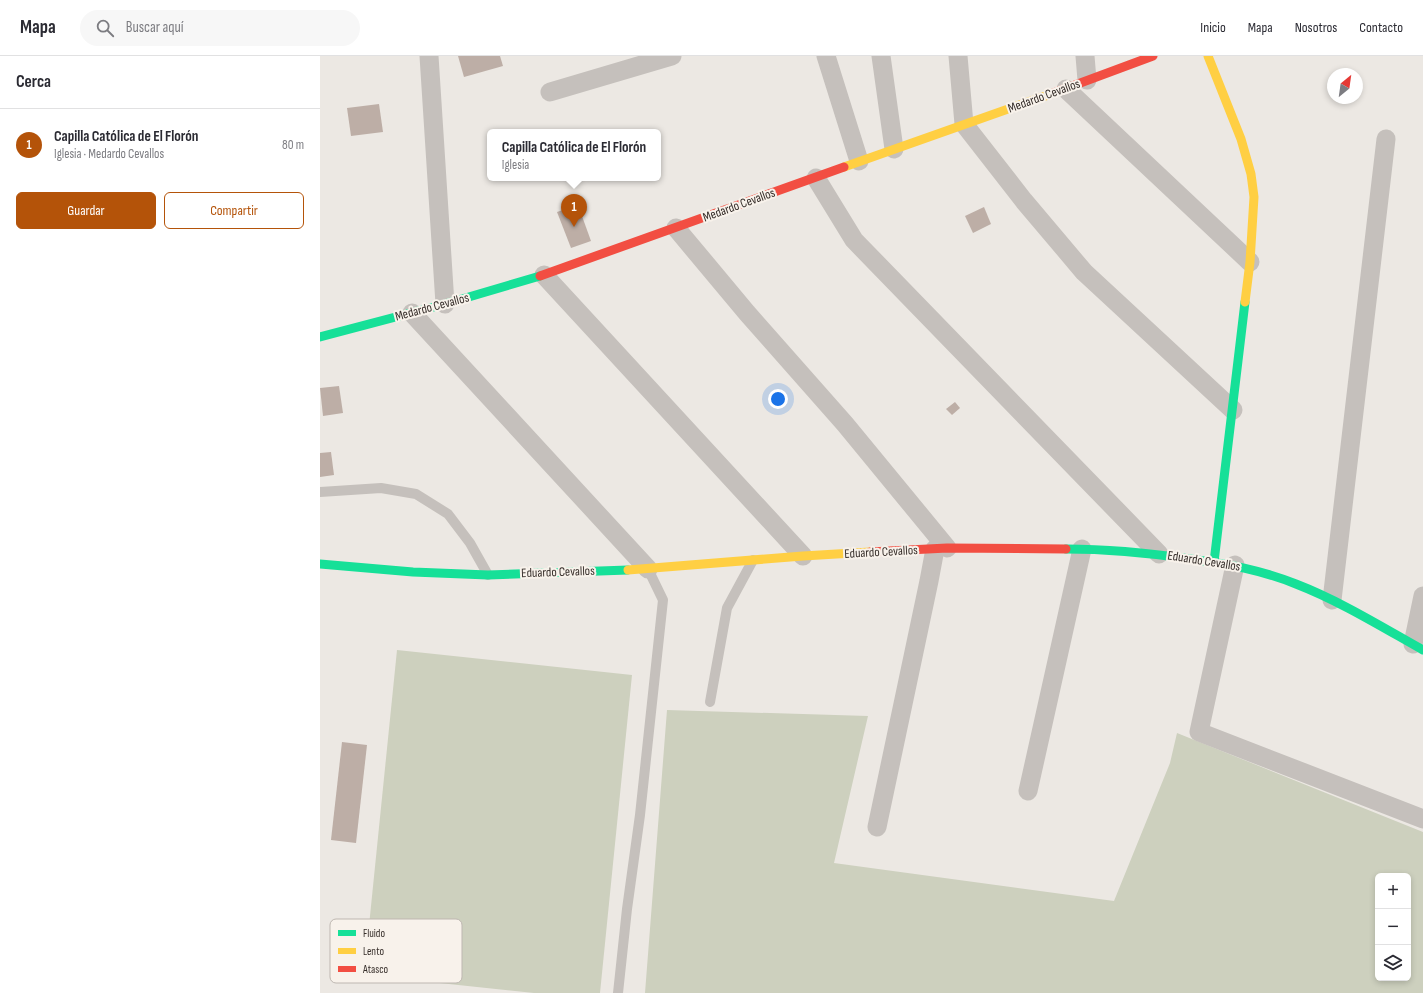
<!DOCTYPE html>
<html lang="es">
<head>
<meta charset="utf-8">
<style>
  body { margin:0; font-family:"Sofia Sans Condensed",sans-serif; background:#f7f7f7; color:#2b2b33 }
  .controls { position:absolute; right:12px; bottom:12px; display:grid; overflow:hidden; border-radius:6px; box-shadow:0 2px 6px #0003 }
  .controls button { width:36px; height:36px; display:grid; place-items:center; padding:0; border:0; border-bottom:1px solid #e1e1e2; background:#fff; color:#2b2b33; font:20px sans-serif }
  .compass { position:absolute; left:1007px; top:12px; width:36px; height:36px; border-radius:50%; background:#fff; box-shadow:0 2px 6px #0003; rotate:29deg }
  .you { position:absolute; left:458px; top:343px; width:14px; height:14px; margin:-10px; border:3px solid #fff; border-radius:50%; background:#1a73e8; box-shadow:0 0 0 6px #1a73e833 }
  .badge { display:grid; place-items:center; width:26px; height:26px; border-radius:50%; background:#b45309; color:#fff; font-size:13px; font-weight:700 }
  .pin { position:absolute; translate:-50% -33px; filter:drop-shadow(0 1px 2px #0008) }
  .pin::after { content:''; position:absolute; top:21px; width:14px; height:12px; background:inherit; clip-path:polygon(0 0,100% 0,50% 100%) }
  .popup { position:absolute; left:167px; top:73px; width:174px; height:52px; box-sizing:border-box; display:grid; place-content:center; border-radius:6px; background:#fff; filter:drop-shadow(0 1px 3px #0005); font-size:13px; white-space:nowrap; color:#7c7c81 }
  .popup b { font-size:15px; color:#2b2b33 }
  .popup::after { content:''; position:absolute; left:50%; top:100%; margin-left:-8px; border:8px solid transparent; border-top-color:#fff }
  .list { margin:0; padding:0; list-style:none }
  h2 { display:flex; justify-content:space-between; align-items:center; height:52px; margin:0; padding:0 16px; font-size:17px }
  h2 small { font-size:13px; font-weight:400; color:#7c7c81 }
  .list li { display:grid; grid-template-columns:26px 1fr auto; gap:12px; align-items:center; box-sizing:border-box; height:72px; padding:0 16px; border-top:1px solid #e1e1e2 }
  .list b { display:block; font-size:15px; white-space:nowrap }
  .list p { margin:0; font-size:13px; white-space:nowrap; color:#7c7c81 }
  .list em { font-size:13px; font-style:normal; color:#7c7c81 }
  .actions { display:flex; gap:8px; padding:12px 16px }
  .actions a { flex:1; padding:9px 0; border:1px solid #b45309; border-radius:6px; text-align:center; font-size:14px; color:#b45309 }
  .actions .main { background:#b45309; color:#fff }
  .icon { flex:none; width:22px; height:22px; fill:none; stroke:currentColor; stroke-width:2; stroke-linecap:round; stroke-linejoin:round }
  .map { position:relative; flex:none; width:1103px; height:937px; overflow:hidden }
  header { display:flex; align-items:center; gap:24px; box-sizing:border-box; height:56px; padding:0 20px; background:#fff; border-bottom:1px solid #e1e1e2 }
  header strong { font-size:19px }
  nav { display:flex; gap:22px; margin-inline-start:auto; font-size:14px }
  .search { width:280px; height:36px; background:#f7f7f7; display:flex; align-items:center; gap:10px; box-sizing:border-box; padding:0 14px; border-radius:22px; color:#7c7c81; font-size:15px }
  main { display:flex }
  aside { flex:1; background:#fff }
  .map>svg:first-child { display:block }
</style>
</head>
<body>
<header>
<strong>Mapa</strong>
<div class="search"><svg class="icon" aria-label="search" viewBox="0 0 24 24"><circle cx="10" cy="10" r="6"/><path d="M15 15l6 6"/></svg>Buscar aquí</div>
<nav><a>Inicio</a><a>Mapa</a><a>Nosotros</a><a>Contacto</a></nav>
</header>
<main>
<aside>
<h2>Cerca<small></small></h2>
<ul class="list">
<li><span class="badge">1</span><div><b>Capilla Católica de El Florón</b><p>Iglesia · Medardo Cevallos</p></div><em>80 m</em></li>
</ul>
<div class="actions"><a class="main">Guardar</a><a>Compartir</a></div>
</aside>
<div class="map">
<svg width="1103" height="937" viewBox="0 0 1103 937">
  <rect width="100%" height="100%" fill="#ece8e3"/>
  <g fill="#cdd0be" fill-rule="evenodd">
    <path d="M77,594L312,619L280,937H214L44,919Z"/>
    <path d="M347,654L548,660L514,807L794,845L850,707L857,677L1103,776V937H325ZM1058,820H1088V922H1058Z"/>
  </g>
  <g fill="#bdaea6">
    <path d="M138,0H180L183,10L144,21Z"/>
    <path d="M59,48L63,76L31,80L27,52Z"/>
    <path d="M258,149L271,185L251,192L237,156Z"/>
    <path d="M664,151L671,168L653,177L645,160Z"/>
    <path d="M19,330L23,357L3,360L0,332Z"/>
    <path d="M635,346L640,352L632,359L626,353Z"/>
    <path d="M11,396L14,419L0,421V397Z"/>
    <path d="M22,686L47,689L36,787L11,784Z"/>
  </g>
  <g fill="none" stroke-linecap="round" stroke-linejoin="round">
    <g stroke="#c5c0bc" stroke-width="10">
      <path d="M0,436L61,432L96,438L128,458L150,487L168,519"/>
      <path d="M390,646L407,552L433,504"/>
      <path d="M298,937L307,853L320,759L343,544L328,513"/>
    </g>
    <g stroke="#c5c0bc" stroke-width="19">
      <path d="M109,0L125,248"/>
      <path d="M506,0L539,105"/>
      <path d="M561,0L574,93"/>
      <path d="M638,0L644,68L704,145L764,216L913,354"/>
      <path d="M765,0L767,24"/>
      <path d="M746,33L930,206"/>
      <path d="M230,36L352,0"/>
      <path d="M496,122L534,184L839,498"/>
      <path d="M356,172L427,257L525,368L627,492"/>
      <path d="M224,219L483,500"/>
      <path d="M92,257L328,513"/>
      <path d="M915,509L879,676L1103,763"/>
      <path d="M1012,544L1066,83"/>
      <path d="M1093,588L1103,540"/>
      <path d="M708,735L762,493"/>
      <path d="M557,771L609,525L615,493"/>
    </g>
    <g stroke="#16e098" stroke-width="9">
      <path d="M0,281L125,248L220,220"/>
      <path d="M746,493C787,493 829,497 870,503C908,508 941,514 976,528C1020,545 1062,571 1103,594"/>
      <path d="M894,506L925,246"/>
      <path d="M0,508L93,516L168,519L308,514"/>
    </g>
    <g stroke="#ffcf43" stroke-width="9">
      <path d="M888,0L921,83L931,118L934,141L930,206L925,246"/>
      <path d="M524,111L728,39"/>
      <path d="M308,514L483,500L550,496"/>
    </g>
    <g stroke="#f24e42" stroke-width="9">
      <path d="M728,39L833,0"/>
      <path d="M220,220L524,111"/>
      <path d="M550,496L627,492L746,493"/>
    </g>
  </g>
  <g text-anchor="middle" dominant-baseline="central" stroke-width="4" stroke-linejoin="round" paint-order="stroke">
    <g font-size="13" fill="#362e2a" stroke="#f8f2eb">
      <text transform="translate(724 40) rotate(-20)">Medardo Cevallos</text>
      <text transform="translate(419 149) rotate(-20)">Medardo Cevallos</text>
      <text transform="translate(112 251) rotate(-15)">Medardo Cevallos</text>
      <text transform="translate(561 496) rotate(-3)">Eduardo Cevallos</text>
      <text transform="translate(884 505) rotate(9)">Eduardo Cevallos</text>
      <text transform="translate(238 516) rotate(-2)">Eduardo Cevallos</text>
    </g>
  </g>
  <rect x="10" y="863" width="132" height="64" rx="6" fill="#f8f2eb" stroke="#beb7b1" stroke-width="1"/>
  <rect x="18" y="874" width="18" height="6" fill="#16e098"/>
  <rect x="18" y="892" width="18" height="6" fill="#ffcf43"/>
  <rect x="18" y="910" width="18" height="6" fill="#f24e42"/>
  <g font-size="11" fill="#362e2a">
    <text x="43" y="881">Fluido</text>
    <text x="43" y="899">Lento</text>
    <text x="43" y="917">Atasco</text>
  </g>
</svg>
<div class="controls">
<button>+</button>
<button>−</button>
<button><svg class="icon" aria-label="layers" viewBox="0 0 24 24"><path d="M12 4l9 5-9 5-9-5zM3 14l9 5 9-5"/></svg></button>
</div>
<svg class="compass" viewBox="-18 -18 36 36"><path d="M0-13l5 13h-10z" fill="#e53935"/><path d="M0 13l5-13h-10z" fill="#7c7c81"/></svg>
<div class="you"></div>
<div class="pin badge" style="left:254px;top:171px">1</div>
<div class="popup"><b>Capilla Católica de El Florón</b>Iglesia</div>
</div>
</main>
</body>
</html>
